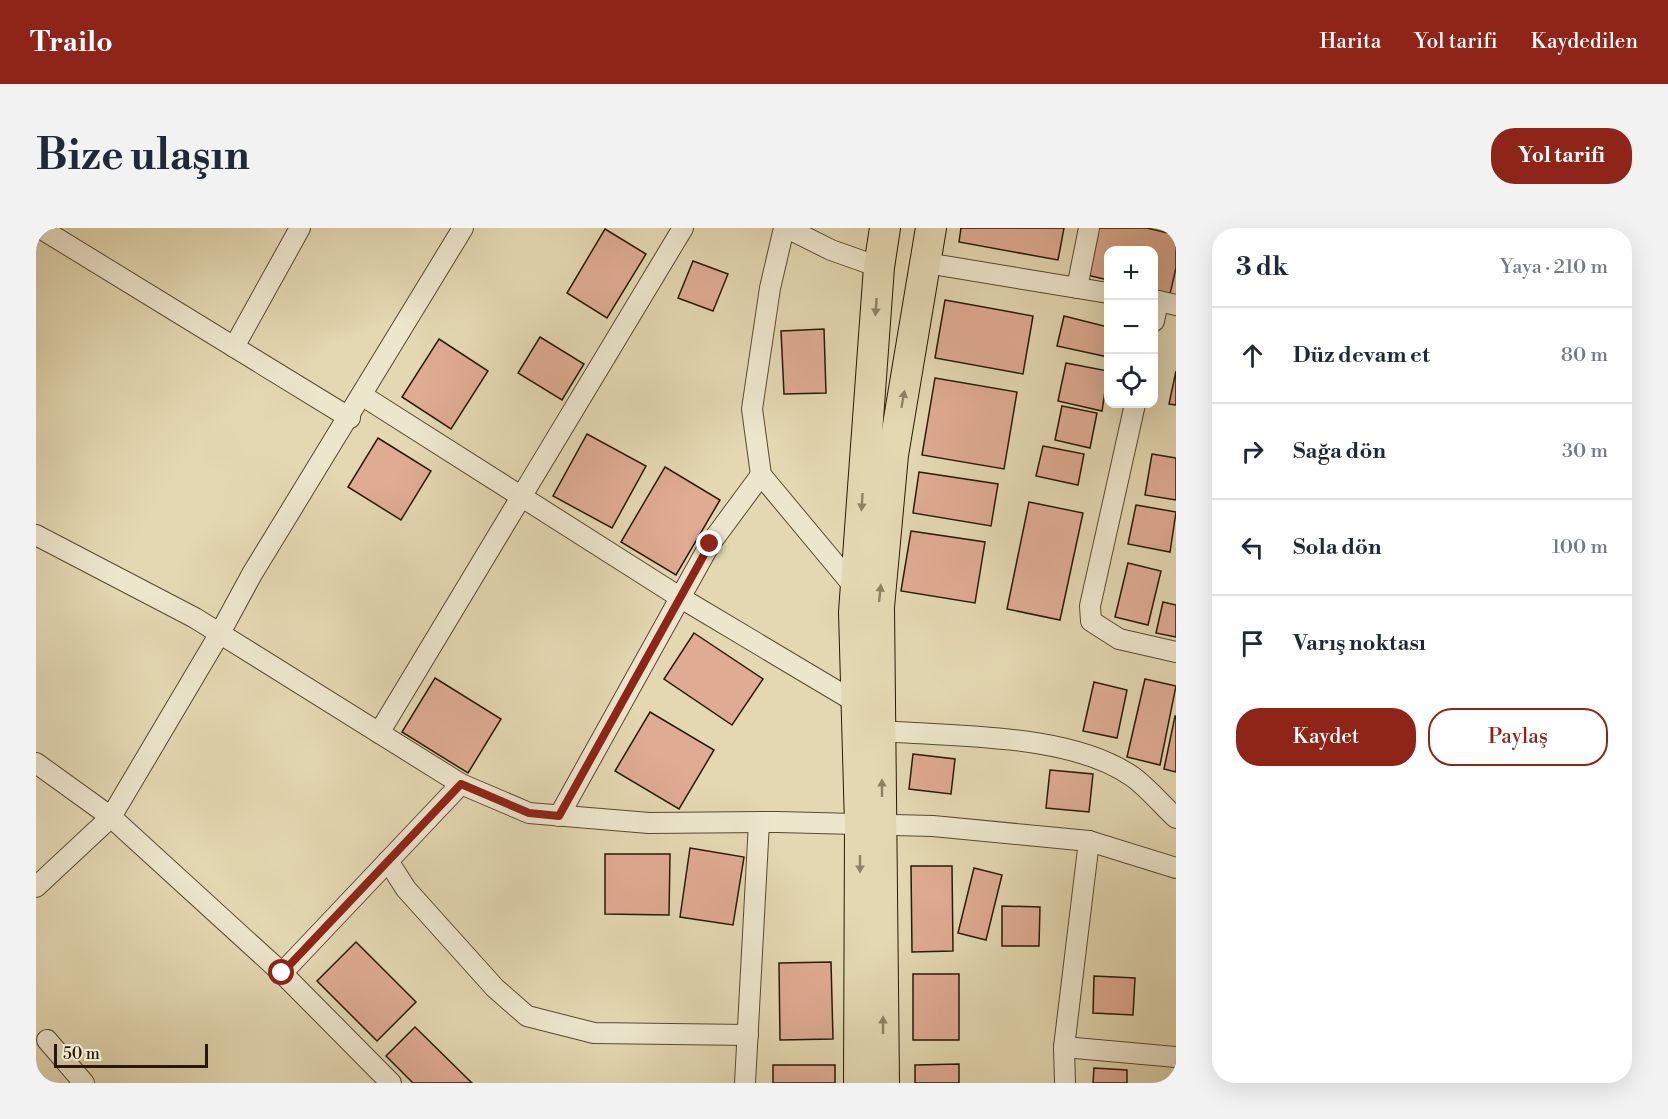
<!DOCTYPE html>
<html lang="tr">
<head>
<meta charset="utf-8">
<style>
  body { margin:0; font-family:"Libre Bodoni",serif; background:#f2f2f3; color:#1f2937 }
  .controls { position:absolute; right:18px; top:18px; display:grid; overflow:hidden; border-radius:12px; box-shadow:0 6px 24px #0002 }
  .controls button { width:54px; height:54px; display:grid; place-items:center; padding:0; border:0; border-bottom:2px solid #e0e1e3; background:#fff; color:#1f2937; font:30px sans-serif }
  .scale { position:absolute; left:18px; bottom:15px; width:154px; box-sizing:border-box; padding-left:6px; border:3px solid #291904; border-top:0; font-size:16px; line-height:21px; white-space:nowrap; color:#291904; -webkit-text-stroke:4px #ede6cd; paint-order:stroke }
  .stop { position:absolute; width:18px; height:18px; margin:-14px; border:4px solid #8f2418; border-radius:50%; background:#fff }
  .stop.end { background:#8f2418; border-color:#fff; box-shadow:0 2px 6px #0008 }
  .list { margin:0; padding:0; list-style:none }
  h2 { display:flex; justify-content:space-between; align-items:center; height:78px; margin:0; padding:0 24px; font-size:26px }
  h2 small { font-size:20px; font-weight:400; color:#747a83 }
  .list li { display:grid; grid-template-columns:39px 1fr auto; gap:18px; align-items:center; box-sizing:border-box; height:96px; padding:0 24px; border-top:2px solid #e0e1e3 }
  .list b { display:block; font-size:22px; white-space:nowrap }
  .list em { font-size:20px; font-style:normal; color:#747a83 }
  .actions { display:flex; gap:12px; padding:18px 24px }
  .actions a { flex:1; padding:14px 0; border:2px solid #8f2418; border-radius:24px; text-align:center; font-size:21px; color:#8f2418 }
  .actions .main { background:#8f2418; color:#fff }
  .icon { flex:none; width:33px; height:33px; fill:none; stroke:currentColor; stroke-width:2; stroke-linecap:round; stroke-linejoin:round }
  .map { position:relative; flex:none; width:1140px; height:855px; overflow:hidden; border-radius:24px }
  header { display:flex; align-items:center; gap:36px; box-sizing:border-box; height:84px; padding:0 30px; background:#8f2418; color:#fff }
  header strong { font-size:28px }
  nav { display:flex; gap:33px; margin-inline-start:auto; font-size:21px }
  .intro { display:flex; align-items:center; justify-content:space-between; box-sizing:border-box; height:144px; padding:0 36px }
  h1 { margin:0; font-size:42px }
  .button { padding:15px 27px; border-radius:24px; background:#8f2418; color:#fff; font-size:21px; font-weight:700 }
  main { display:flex; gap:36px; padding:0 36px }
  aside { flex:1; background:#fff; border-radius:24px; box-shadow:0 6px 24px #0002 }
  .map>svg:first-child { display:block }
</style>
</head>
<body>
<header>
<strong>Trailo</strong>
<nav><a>Harita</a><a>Yol tarifi</a><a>Kaydedilen</a></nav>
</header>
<div class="intro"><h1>Bize ulaşın</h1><a class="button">Yol tarifi</a></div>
<main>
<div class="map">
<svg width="1140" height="855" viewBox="0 0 1140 855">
  <rect width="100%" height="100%" fill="#e3d8b2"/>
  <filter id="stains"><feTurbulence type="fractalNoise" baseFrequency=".00333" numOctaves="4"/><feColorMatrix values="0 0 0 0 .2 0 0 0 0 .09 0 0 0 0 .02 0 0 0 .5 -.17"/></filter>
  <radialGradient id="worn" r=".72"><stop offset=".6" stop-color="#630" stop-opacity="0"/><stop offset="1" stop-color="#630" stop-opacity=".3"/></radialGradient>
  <g fill="#dfab93" stroke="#291904" stroke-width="1.5">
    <path d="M925,0H1028L1022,32L923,14Z"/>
    <path d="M1062,0H1111L1140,7V40L1134,66L1118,62V22H1072V52L1051,47Z"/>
    <path d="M569,1L610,26L571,90L531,65Z"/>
    <path d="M657,33L692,46L677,83L642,70Z"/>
    <path d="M909,72L997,88L987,146L899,130Z"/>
    <path d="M1028,88L1072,99V129L1021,118Z"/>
    <path d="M788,101L790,165L748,166L745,103Z"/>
    <path d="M504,109L548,136L526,172L482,145Z"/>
    <path d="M403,111L452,143L415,201L366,169Z"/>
    <path d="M1030,135L1072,143L1066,183L1022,173Z"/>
    <path d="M1140,143V177L1133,176Z"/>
    <path d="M899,150L981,164L968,241L886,227Z"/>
    <path d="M1026,178L1061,185L1054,220L1019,212Z"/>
    <path d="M551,206L610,238L576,300L517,268Z"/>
    <path d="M342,210L395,243L365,292L312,259Z"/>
    <path d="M1007,218L1048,226L1042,257L1000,248Z"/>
    <path d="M1116,226L1140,230V272L1109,267Z"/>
    <path d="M629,239L684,272L640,347L585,314Z"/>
    <path d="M883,244L962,256L955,298L877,285Z"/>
    <path d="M993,274L1047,285L1024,392L971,381Z"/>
    <path d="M1100,277L1140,284L1134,324L1092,316Z"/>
    <path d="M875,303L949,314L939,375L865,363Z"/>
    <path d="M1092,335L1125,343L1112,397L1079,389Z"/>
    <path d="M1127,374L1140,377V409L1120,405Z"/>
    <path d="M658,405L727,451L696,497L628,451Z"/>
    <path d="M399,450L465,491L432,545L366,504Z"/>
    <path d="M1109,451L1140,458L1124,537L1091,529Z"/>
    <path d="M1058,454L1091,462L1081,510L1047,503Z"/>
    <path d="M614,484L678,522L643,581L579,543Z"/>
    <path d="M1139,488H1140V544L1128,541Z"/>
    <path d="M877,526L919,531L915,566L873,561Z"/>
    <path d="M1014,542L1057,546L1053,584L1010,580Z"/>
    <path d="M654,620L708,629L697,697L644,689Z"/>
    <path d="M569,626H634L633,687L569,686Z"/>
    <path d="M875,638H916L917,723L876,724Z"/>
    <path d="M938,640L966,647L950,712L922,705Z"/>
    <path d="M966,678L1004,679L1003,718H966Z"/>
    <path d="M320,714L380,774L341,813L281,753Z"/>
    <path d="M795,734L797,811L744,812L743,735Z"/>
    <rect x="877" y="746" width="46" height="66"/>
    <path d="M1058,748L1099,750L1097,787L1057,785Z"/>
    <path d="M379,799L436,855H377L350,828Z"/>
    <path d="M923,836V855H879V837Z"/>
    <rect x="737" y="837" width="62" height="18"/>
    <path d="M1058,840L1091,842V855H1057Z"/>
  </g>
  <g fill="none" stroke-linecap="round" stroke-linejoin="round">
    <defs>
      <g id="street">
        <path d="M4,0L314,190"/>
        <path d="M748,0L734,60L716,181L725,247L820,361"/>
        <path d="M751,0L795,22L843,39"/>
        <path d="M890,35L1072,65"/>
        <path d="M1041,60L1053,0"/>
        <path d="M1118,72L1140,77"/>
        <path d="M1118,93L1122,73"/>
        <path d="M198,119L264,0"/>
        <path d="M327,168L645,370L821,475"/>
        <path d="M1099,176L1058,360L1054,378L1055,393L1083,411L1140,424"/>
        <path d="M0,307L159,390L425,556L493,585L613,595L742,594L897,598L1053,613L1140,640"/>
        <path d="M846,503C921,509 1035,505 1097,549C1112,560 1126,577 1140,590"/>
        <path d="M343,505L647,0"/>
        <path d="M0,535L75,589L246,745L355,855"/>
        <path d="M523,588L674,316L725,247"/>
        <path d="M352,633L370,661L459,760L491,788L558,805L712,807"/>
        <path d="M0,659L75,589L184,405L216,346L427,0"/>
        <path d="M246,745L425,556"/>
        <path d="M11,812L48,855"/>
        <path d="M1028,819L1140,829"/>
        <path d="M709,855L723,594"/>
        <path d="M1029,855L1028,819L1053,613"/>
      </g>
      <g id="primary">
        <path d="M823,855L824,597L818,384L843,39L849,0"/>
        <path d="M848,855L843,379L857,227L895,0"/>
      </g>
    </defs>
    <use href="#street" stroke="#584930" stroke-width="22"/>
    <use href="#primary" stroke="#291904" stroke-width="32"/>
    <use href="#street" stroke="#ede6cd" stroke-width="20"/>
    <use href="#primary" stroke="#e3d8b2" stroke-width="30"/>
  </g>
  <defs><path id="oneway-solid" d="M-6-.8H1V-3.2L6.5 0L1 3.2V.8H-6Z" transform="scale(1.5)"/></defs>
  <g fill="#8f8264">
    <use href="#oneway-solid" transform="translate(840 79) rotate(94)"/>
    <use href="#oneway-solid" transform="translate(867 171) rotate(-80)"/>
    <use href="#oneway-solid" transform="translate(826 274) rotate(94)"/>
    <use href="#oneway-solid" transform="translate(844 365) rotate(-84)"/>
    <use href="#oneway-solid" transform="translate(846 560) rotate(-90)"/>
    <use href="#oneway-solid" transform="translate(824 636) rotate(90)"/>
    <use href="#oneway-solid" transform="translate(847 797) rotate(-90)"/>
  </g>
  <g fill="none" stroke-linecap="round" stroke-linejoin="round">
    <path stroke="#8f2418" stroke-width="8" d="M246,745L425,556L493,585L523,588L674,316"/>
  </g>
  <rect width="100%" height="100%" filter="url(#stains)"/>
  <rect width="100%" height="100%" fill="url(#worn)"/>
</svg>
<div class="controls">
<button>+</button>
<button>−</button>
<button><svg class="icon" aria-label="locate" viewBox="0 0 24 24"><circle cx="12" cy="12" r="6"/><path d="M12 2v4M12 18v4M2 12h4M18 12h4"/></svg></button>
</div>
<div class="scale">50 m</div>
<div class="stop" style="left:246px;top:745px"></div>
<div class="stop end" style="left:674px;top:316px"></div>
</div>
<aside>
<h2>3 dk<small>Yaya · 210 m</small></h2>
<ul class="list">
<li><svg class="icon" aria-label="ahead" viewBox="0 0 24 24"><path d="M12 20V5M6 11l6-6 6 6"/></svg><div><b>Düz devam et</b></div><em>80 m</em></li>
<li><svg class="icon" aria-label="right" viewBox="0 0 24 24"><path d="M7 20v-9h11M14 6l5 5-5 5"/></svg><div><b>Sağa dön</b></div><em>30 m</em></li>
<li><svg class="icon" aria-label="left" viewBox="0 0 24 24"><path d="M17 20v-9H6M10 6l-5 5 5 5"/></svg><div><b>Sola dön</b></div><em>100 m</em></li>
<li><svg class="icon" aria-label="arrive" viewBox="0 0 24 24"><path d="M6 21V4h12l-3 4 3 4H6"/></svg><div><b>Varış noktası</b></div></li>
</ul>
<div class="actions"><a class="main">Kaydet</a><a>Paylaş</a></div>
</aside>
</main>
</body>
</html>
